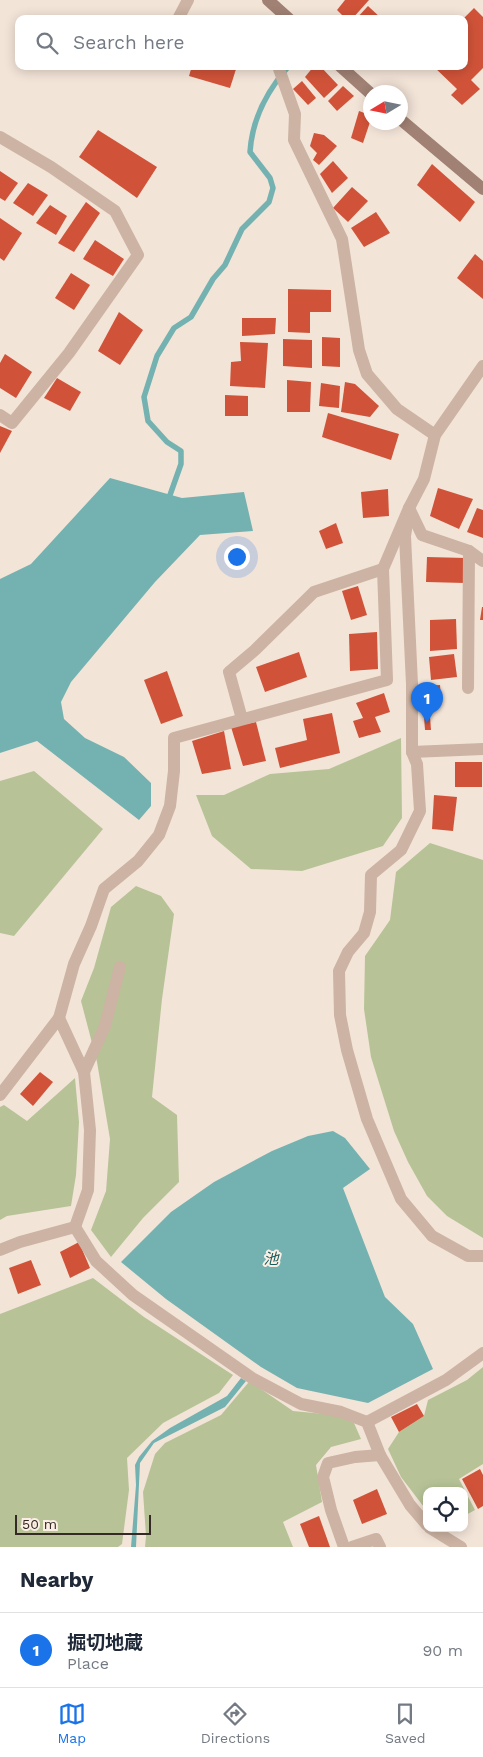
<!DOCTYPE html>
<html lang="en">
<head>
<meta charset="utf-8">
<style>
  body { margin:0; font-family:"Work Sans","Noto Sans JP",sans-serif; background:#f6f6f7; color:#1f2937 }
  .controls { position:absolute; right:15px; bottom:15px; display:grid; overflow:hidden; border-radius:10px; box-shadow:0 2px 12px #0003 }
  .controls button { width:45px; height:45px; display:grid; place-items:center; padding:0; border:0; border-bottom:1px solid #e0e1e3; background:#fff; color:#1f2937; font:25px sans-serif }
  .compass { position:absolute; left:363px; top:85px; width:45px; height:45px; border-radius:50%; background:#fff; box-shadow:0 2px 12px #0003; rotate:260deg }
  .scale { position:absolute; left:15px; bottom:12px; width:136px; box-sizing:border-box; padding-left:5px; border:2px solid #362a26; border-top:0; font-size:14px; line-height:18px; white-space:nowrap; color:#362a26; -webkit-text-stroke:4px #fbefe4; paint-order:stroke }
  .you { position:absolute; left:236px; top:556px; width:18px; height:18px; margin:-12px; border:4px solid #fff; border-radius:50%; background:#1a73e8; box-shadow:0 0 0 8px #1a73e833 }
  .badge { display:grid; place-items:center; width:32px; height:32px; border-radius:50%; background:#1a73e8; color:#fff; font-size:16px; font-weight:700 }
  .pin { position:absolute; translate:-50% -41px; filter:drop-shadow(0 1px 2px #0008) }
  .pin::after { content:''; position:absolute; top:26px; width:18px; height:15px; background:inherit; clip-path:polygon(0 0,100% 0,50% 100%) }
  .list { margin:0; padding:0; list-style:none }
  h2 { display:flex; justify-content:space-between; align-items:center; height:65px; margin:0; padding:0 20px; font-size:21px }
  h2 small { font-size:16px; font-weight:400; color:#747a83 }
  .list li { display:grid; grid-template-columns:32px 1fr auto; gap:15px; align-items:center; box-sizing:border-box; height:75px; padding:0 20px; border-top:1px solid #e0e1e3 }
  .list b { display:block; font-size:19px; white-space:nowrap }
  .list p { margin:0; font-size:16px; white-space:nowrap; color:#747a83 }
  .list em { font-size:16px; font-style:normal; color:#747a83 }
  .icon { flex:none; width:28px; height:28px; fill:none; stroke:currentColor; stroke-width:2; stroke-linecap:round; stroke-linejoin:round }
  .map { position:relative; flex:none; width:483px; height:1547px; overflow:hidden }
  .search { position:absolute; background:#fff; box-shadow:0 2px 12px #0003; left:15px; right:15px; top:15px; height:55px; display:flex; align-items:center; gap:12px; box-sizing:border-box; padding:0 18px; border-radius:10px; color:#747a83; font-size:19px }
  .sheet { height:140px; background:#fff }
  nav { display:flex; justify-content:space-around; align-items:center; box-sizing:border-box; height:70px; border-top:1px solid #e0e1e3; background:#fff; font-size:14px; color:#747a83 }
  nav a { display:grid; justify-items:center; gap:2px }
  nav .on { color:#1a73e8 }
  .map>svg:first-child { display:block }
</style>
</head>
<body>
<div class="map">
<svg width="483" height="1547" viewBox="0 0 483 1547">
  <rect width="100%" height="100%" fill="#f3e4d8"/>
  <g fill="#b7c397">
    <path d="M401,738L402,818L383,846L302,871L251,869L212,836L196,795H224L270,774L329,769Z"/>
    <path d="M34,771L103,829L14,936L0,933V781Z"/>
    <path d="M430,843L483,860V1238L447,1216L427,1196L408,1162L394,1131L371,1057L364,1009L365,956L390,920L396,872Z"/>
    <path d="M136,886L161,896L174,914L162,999L152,1097L177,1115L179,1182L143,1218L111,1257L91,1230L106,1191L110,1139L97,1062L81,1001L94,968L111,907Z"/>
    <path d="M75,1078L79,1122L76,1175L71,1206L7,1216L0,1220V1107L4,1105L27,1121Z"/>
    <path d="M93,1278L144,1317L233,1375L219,1393L163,1423L127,1458L129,1490L122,1544L118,1547H0V1314Z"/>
    <path d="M483,1367V1464L459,1479L475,1510L464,1516V1491H427V1511L401,1477L388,1449L399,1432L424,1416L428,1400L467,1380Z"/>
    <path d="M248,1383H252L293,1411L335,1415L354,1423L361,1439L331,1447L316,1465L322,1502L283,1522L293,1547H145L146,1536L143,1492L155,1454L165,1443L221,1415Z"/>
  </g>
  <g fill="#74b2b1">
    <path d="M110,478L182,498L244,492L253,531L200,535L155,582L71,682L61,702L64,719L85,738L124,757L151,783V806L139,820L37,741L0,753V579L31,564Z"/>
    <path d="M333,1131L345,1138L370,1169L343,1188L385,1297L413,1324L433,1369L368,1403L297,1388L261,1367L166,1299L121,1262L171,1212L214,1182L272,1151L308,1136Z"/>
    <path d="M241,1378L246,1381L225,1407L154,1443L140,1463L136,1547H131L136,1485L135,1465L139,1457L152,1441L170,1428L227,1396Z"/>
  </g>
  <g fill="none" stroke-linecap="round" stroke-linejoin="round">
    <path stroke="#74b2b1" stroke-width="5.5" d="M170,495L181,464V451L167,442L148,421L144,397L157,356L174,328L191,317L213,279L225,265L242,229L269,202L273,188L270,178L250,152C252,120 267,91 288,67"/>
  </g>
  <g fill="#d05339">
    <path d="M345,0H369L352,19H346L337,10Z"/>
    <path d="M368,6L382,19H356Z"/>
    <path d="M474,8L483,17V68L471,80L480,89L462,105L451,95L457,89L433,66H464V18Z"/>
    <path d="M192,66H237L230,88L189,76Z"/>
    <path d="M314,66H320L338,85L324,98L305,77Z"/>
    <path d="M302,81L316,98L308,105L293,89Z"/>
    <path d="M343,86L354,96L337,111L328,101Z"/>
    <path d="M359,111L370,115V122L363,143L351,138Z"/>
    <path d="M98,130L157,167L137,198L79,157Z"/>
    <path d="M314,133L324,135L337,146L319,165L313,160L317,153L310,146Z"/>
    <path d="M333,161L348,178L332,193L320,174Z"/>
    <path d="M432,164L475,202L460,222L417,185Z"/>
    <path d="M0,171L18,183L5,201L0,198Z"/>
    <path d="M28,183L48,195L33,216L13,203Z"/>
    <path d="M352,187L368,201L348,222L333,208Z"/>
    <path d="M86,202L100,213L74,252L58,243Z"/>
    <path d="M50,205L67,216L56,235L36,223Z"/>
    <path d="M376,212L390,233L364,247L351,228Z"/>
    <path d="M0,218L22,233L4,261L0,258Z"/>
    <path d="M95,240L124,259L113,276L83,259Z"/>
    <path d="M475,254L483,261V299L457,278Z"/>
    <path d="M71,273L90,285L74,310L55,298Z"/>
    <path d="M288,289L331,290V312H310V333L288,332Z"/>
    <path d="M119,312L143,330L120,365L98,351Z"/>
    <path d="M242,318H276L275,334L242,336Z"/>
    <path d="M322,337L340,338V367L322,366Z"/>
    <path d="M283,339L312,340V368L283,366Z"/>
    <path d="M240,342L268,343L265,388L230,386L231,362L241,361Z"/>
    <path d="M5,354L32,372L16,398L0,388V363Z"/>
    <path d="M57,378L81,392L70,411L44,398Z"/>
    <path d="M287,380L311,382L310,412H287Z"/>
    <path d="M345,382L355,384L379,406L370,417L341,412Z"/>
    <path d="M321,383L340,386L339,408L319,406Z"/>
    <path d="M225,395L248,396V416H225Z"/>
    <path d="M328,413L399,434L391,460L322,437Z"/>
    <path d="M0,426L12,431L0,453Z"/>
    <path d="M438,488L473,499L459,529L430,516Z"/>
    <path d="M388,489L389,516L363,518L361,492Z"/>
    <path d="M477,508L483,510V538L467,532Z"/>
    <path d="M336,523L343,543L326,549L319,531Z"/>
    <path d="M427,557L466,558L465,583L426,582Z"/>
    <path d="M358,586L367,615L351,620L342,591Z"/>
    <path d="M482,607H483V620H480Z"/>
    <path d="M456,619L457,649L430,651V620Z"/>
    <path d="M377,632L378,669L350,671L349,634Z"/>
    <path d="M299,652L307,677L265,692L256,667Z"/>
    <path d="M454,654L457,677L431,680L429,657Z"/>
    <path d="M167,671L183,716L161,724L144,680Z"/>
    <path d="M440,685L441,700L424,703L423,686Z"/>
    <path d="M384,693L390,712L375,717L381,732L359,738L353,721L363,718L356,703Z"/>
    <path d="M332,713L340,753L280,768L275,748L307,740L303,719Z"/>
    <path d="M424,717H430L431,730H425Z"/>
    <path d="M256,722L266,761L243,766L231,727Z"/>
    <path d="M224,731L231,769L202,774L192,741Z"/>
    <rect x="455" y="762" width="27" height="25"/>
    <path d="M434,795L457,797L453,831L432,829Z"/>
    <path d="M40,1072L53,1082L33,1106L20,1094Z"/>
    <path d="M79,1242L90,1268L70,1278L60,1252Z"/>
    <path d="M31,1260L41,1285L18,1294L9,1268Z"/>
    <path d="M417,1404L424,1416L399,1432L391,1417Z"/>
    <path d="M480,1469L483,1475V1506L478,1509L462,1479Z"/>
    <path d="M377,1489L387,1514L362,1524L353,1500Z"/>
    <path d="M319,1516L330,1547H309L300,1524Z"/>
  </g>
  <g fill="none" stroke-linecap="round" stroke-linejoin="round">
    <g stroke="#ccb3a3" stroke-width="12">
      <path d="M178,19L188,0"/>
      <path d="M278,66L295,114L294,140L342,239L359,350L367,374L397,409L435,435"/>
      <path d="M0,137L51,167L115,211L138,255L69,353L12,423L0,415"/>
      <path d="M409,508L422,535L469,551L483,561"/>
      <path d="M407,523L405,536L412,684V752L417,764L420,811L401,850L371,875L370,912L364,933L348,952L339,971L340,1015L347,1050L367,1119L401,1199L432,1236L468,1256H483"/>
      <path d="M468,688L469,551"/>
      <path d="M242,719L229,672L255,650L314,592L383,569"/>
      <path d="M412,752L483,749"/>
      <path d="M59,1018L84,1072L90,1130L88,1190L75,1227L96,1261L133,1295L252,1378L301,1404L341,1412L367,1422L380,1455L410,1505L427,1525"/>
      <path d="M84,1072L105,1026L120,967"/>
      <path d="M0,1095L59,1018L74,964L91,926L104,889L138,861L159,835L170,806L174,771V738L387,680L383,569L409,508L424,479L435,435L483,366"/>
      <path d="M0,1250L20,1242L75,1227"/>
      <path d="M367,1422L446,1380L483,1353"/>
      <path d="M430,1528L461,1547"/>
      <path d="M344,1547L331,1510L323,1477L328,1463L355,1457L380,1455"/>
      <path d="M352,1547L376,1539L380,1547"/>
    </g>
    <g stroke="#a08174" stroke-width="12">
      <path d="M268,0L289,19"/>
      <path d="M340,66L370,93"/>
      <path d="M400,119L483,189"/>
    </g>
  </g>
  <g text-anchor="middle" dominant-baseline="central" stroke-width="4" stroke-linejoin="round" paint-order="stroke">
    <g font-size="15" font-style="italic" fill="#185b5b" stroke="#fbefe4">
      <text x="271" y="1259">池</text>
    </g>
  </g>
</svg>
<div class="controls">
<button><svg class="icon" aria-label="locate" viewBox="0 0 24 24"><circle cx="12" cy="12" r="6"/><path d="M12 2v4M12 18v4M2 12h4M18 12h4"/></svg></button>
</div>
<svg class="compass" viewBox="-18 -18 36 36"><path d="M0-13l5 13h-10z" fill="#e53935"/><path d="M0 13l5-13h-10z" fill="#747a83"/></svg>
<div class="scale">50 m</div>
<div class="you"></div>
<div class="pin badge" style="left:427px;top:723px">1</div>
<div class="search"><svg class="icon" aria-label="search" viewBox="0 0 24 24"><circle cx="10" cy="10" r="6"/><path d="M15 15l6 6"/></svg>Search here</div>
</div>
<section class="sheet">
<h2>Nearby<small></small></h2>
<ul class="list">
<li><span class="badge">1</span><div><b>掘切地蔵</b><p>Place</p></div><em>90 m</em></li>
</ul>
</section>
<nav>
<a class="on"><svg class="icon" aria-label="map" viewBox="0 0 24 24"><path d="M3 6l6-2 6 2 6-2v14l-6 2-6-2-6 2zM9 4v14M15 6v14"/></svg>Map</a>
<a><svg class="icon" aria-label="directions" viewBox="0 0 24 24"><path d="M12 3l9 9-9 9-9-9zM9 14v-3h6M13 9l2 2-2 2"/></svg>Directions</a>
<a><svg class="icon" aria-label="saved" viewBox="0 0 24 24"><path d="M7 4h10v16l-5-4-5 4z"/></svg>Saved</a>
</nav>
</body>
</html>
